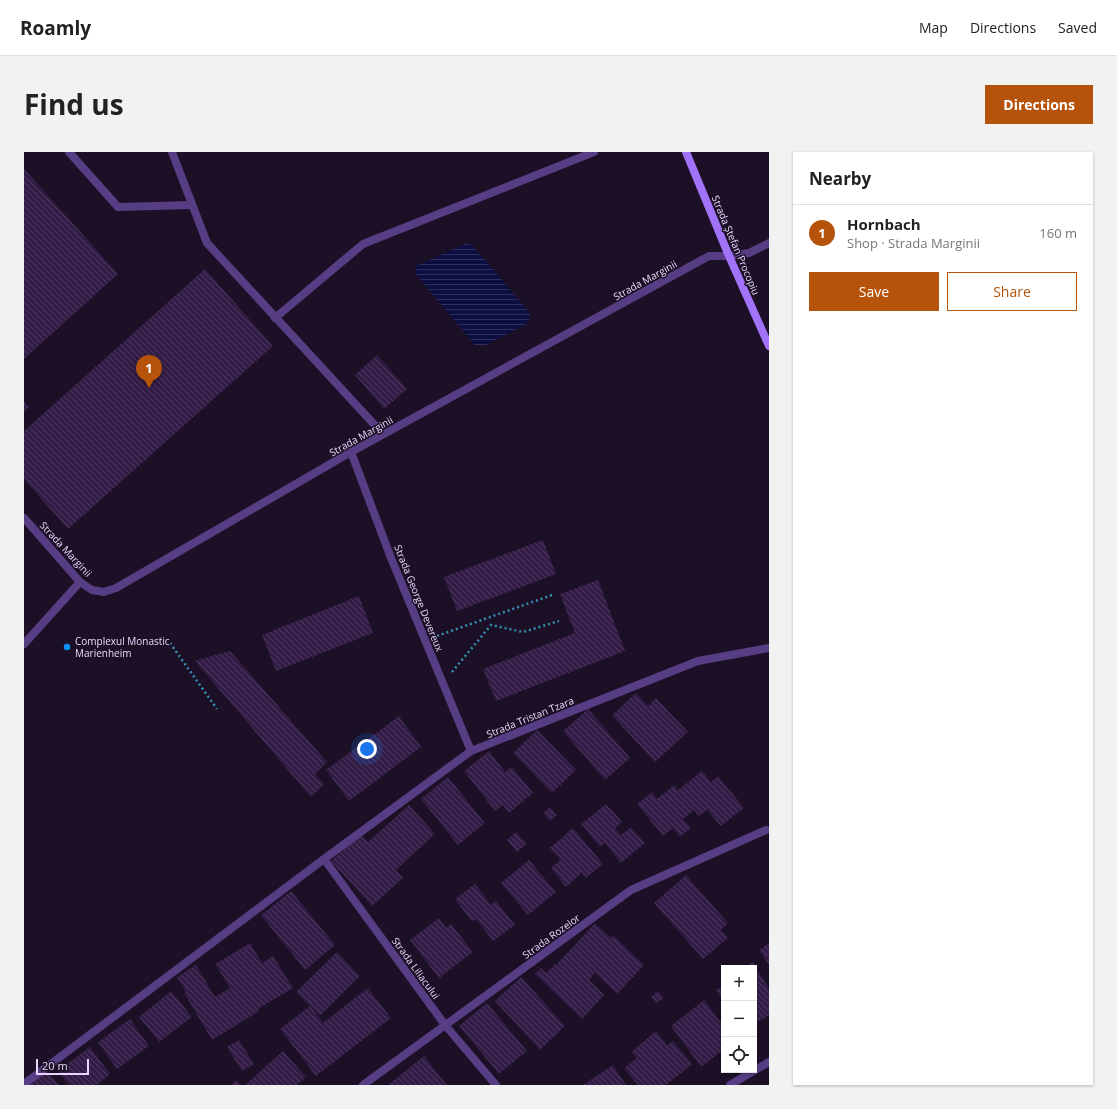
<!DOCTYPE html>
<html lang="en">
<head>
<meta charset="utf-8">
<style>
  body { margin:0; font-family:"Open Sans",sans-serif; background:#f2f2f2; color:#222 }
  .controls { position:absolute; right:12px; bottom:12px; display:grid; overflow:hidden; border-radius:0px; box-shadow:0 1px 3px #0004 }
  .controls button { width:36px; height:36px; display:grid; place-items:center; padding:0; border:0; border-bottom:1px solid #e0e0e0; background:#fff; color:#222; font:20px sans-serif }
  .scale { position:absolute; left:12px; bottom:10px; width:53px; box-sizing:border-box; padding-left:4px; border:2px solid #e8d7fd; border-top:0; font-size:11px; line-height:14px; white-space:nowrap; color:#e8d7fd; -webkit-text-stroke:3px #1b1026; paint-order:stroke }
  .you { position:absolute; left:343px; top:597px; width:14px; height:14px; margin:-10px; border:3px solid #fff; border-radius:50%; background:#1a73e8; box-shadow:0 0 0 6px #1a73e833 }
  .badge { display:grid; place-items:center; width:26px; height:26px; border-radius:50%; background:#b45309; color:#fff; font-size:13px; font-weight:700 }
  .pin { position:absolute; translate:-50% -33px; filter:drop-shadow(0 1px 2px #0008) }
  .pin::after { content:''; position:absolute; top:21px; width:14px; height:12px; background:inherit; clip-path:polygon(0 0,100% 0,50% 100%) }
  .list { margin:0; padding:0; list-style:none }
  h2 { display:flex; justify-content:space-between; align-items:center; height:52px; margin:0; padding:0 16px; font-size:17px }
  h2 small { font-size:13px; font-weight:400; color:#767676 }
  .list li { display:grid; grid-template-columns:26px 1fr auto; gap:12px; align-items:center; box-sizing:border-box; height:56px; padding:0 16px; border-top:1px solid #e0e0e0 }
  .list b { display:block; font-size:15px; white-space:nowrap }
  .list p { margin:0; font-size:13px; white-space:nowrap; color:#767676 }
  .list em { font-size:13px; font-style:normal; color:#767676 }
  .actions { display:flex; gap:8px; padding:12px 16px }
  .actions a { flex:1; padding:9px 0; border:1px solid #b45309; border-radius:0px; text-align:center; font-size:14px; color:#b45309 }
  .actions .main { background:#b45309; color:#fff }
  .icon { flex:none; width:22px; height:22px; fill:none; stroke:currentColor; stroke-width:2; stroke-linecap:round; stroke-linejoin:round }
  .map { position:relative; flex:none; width:745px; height:933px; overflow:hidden; border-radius:0px }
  header { display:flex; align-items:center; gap:24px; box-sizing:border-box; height:56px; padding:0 20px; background:#fff; border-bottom:1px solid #e0e0e0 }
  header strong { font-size:19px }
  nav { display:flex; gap:22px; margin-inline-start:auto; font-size:14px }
  .intro { display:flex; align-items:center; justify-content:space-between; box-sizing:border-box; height:96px; padding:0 24px }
  h1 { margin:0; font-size:28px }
  .button { padding:10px 18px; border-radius:0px; background:#b45309; color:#fff; font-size:14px; font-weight:700 }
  main { display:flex; gap:24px; padding:0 24px }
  aside { flex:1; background:#fff; border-radius:0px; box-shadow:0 1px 3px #0004 }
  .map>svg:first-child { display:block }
</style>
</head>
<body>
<header>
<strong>Roamly</strong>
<nav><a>Map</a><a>Directions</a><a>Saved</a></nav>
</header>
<div class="intro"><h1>Find us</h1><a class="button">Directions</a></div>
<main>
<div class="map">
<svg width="745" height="933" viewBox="0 0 745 933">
  <defs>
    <pattern id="water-rules" width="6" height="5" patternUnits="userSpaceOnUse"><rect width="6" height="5" fill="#0c0e42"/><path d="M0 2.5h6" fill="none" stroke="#2f305e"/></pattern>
    <pattern id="building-back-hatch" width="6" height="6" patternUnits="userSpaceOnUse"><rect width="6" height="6" fill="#331d46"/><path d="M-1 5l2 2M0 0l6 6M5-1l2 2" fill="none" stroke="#513d62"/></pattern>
  </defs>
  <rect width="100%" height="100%" fill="#1b1026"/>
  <path fill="url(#water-rules)" d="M441,92L448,93L506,161L504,171L462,193H451L392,122V114Z"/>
  <g fill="url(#building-back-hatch)">
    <path d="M0,17L94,122L0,207Z"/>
    <path d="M181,117L249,194L44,377L0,327V279Z"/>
    <path d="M353,203L383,237L360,257L331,223Z"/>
    <path d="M0,249L5,255L0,260Z"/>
    <path d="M519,388L532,422L433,459L420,425Z"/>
    <path d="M574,428L601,499L472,549L459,517L551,481L536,442Z"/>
    <path d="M335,444L349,481L252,519L238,483Z"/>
    <path d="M206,499L303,610L291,622L300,632L287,645L171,509Z"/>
    <path d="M612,541L624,554L632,546L664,580L631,610L588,563Z"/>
    <path d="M564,557L606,606L581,628L539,579Z"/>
    <path d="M375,564L397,595L325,649L302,618Z"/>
    <path d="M513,578L552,618L528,641L489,601Z"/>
    <path d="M465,599L481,620L488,615L509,641L485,661L479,653L471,659L440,619Z"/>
    <path d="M678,619L687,630L694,624L720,656L697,674L683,658L675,664L670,658L659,667L667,676L656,685L649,676L639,684L613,652L628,640L633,647L650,633L654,638Z"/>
    <path d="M424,625L461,671L434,693L397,647Z"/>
    <path d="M582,652L598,670L591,676L597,683L607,675L621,691L597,711L581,691L576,695L557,672Z"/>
    <path d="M385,653L411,682L372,718L379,726L348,754L307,709L337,682L344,690Z"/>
    <path d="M526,655L533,663L526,669L519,661Z"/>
    <path d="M549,676L579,712L562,726L558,721L542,735L527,716L536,708L526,696Z"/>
    <path d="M492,680L503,692L493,700L483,688Z"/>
    <path d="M505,708L532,740L504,763L477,731Z"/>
    <path d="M662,723L704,771L697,778L704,786L679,807L630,751Z"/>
    <path d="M451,732L467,753L472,749L491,773L469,789L452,767L448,770L431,747Z"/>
    <path d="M267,739L311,793L281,818L237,763Z"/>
    <path d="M415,766L422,776L427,772L449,800L415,826L386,788Z"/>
    <path d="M571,771L587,786L589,783L620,813L593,842L571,821L565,828L580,843L558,867L511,822L517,816L522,821L531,812L532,813Z"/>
    <path d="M226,791L238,811L249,804L269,836L234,857L235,859L188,888L160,841L162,840L153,825L172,813L191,845L206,836L191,812Z"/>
    <path d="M745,791V813L735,798Z"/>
    <path d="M313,800L336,824L296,864L286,854L299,871L344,836L367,866L292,924L256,877L286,854L272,840Z"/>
    <path d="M729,810L745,837V863L730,872V816H719Z"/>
    <path d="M497,825L541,874L516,898L471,849Z"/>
    <path d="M700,833V851L692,838Z"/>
    <path d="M147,839L168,865L135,890L115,865Z"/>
    <path d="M634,839L640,846L632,851L627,845Z"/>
    <path d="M680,848L700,875V897L677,915L647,874Z"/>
    <path d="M463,851L503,899L475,922L435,874Z"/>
    <path d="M106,867L125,894L93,917L74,890Z"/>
    <path d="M632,879L643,893L649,889L668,912L642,933H614L600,916L613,906L607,900Z"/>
    <path d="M215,888L230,912L218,919L203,895Z"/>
    <path d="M66,895L86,922L73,933H45L34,919Z"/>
    <path d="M259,899L282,925L273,933H223L222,932Z"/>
    <path d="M400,904L423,933H364Z"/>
    <path d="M589,913L602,933H559Z"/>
    <path d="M22,918L35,933H4Z"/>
    <path d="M212,928L217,933H207Z"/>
  </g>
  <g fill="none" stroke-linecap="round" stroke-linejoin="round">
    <g stroke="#3591b3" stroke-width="2.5" stroke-dasharray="2 3" stroke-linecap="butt">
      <path d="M413,484L528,443"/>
      <path d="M146,491L193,557"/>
      <path d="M428,520L467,473L499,480L535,469"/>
    </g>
    <g stroke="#573d83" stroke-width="8">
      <path d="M45,0L94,55L168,53"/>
      <path d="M148,0L183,91L359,282"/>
      <path d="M251,166L339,92L570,0"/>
      <path d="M0,492L56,430"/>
    </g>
    <g stroke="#573d83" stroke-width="8">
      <path d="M327,300L367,406L447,599"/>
      <path d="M0,366L56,430L68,438L80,440L92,436L327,300L685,104H705L725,101L745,91"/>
      <path d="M300,707L421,873L472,933"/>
      <path d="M0,932L300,707L447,599L674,509L745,496"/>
      <path d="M339,933L607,738L742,678"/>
      <path d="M706,933L745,910"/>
    </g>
    <path stroke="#a272f9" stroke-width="8" d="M662,0L705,104L745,194"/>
  </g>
  <circle fill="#0b91f5" stroke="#1b1026" stroke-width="1.5" cx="43" cy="495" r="4"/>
  <g text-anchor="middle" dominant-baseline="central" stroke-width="3" stroke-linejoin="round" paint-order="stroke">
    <g font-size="10" fill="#e8d7fd" stroke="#1b1026">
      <text transform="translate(712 93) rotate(67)">Strada Ștefan Procopiu</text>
      <text transform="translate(621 128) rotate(-29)">Strada Marginii</text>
      <text transform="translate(337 284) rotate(-29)">Strada Marginii</text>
      <text transform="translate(42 397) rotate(47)">Strada Marginii</text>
      <text transform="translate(395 446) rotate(68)">Strada George Devereux</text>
      <text transform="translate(506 565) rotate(-22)">Strada Tristan Tzara</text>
      <text transform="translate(527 784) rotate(-36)">Strada Rozelor</text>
      <text transform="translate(392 816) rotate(54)">Strada Liliacului</text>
    </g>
    <g font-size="10" fill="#e8d7fd" stroke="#1b1026" text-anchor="start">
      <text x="51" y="489">Complexul Monastic<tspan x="51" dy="12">Marienheim</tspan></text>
    </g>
  </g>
</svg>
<div class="controls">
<button>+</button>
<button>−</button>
<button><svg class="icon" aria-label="locate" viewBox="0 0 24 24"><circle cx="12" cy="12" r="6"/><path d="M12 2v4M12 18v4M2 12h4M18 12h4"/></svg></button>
</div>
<div class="scale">20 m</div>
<div class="you"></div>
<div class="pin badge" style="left:125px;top:236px">1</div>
</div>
<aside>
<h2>Nearby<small></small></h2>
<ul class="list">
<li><span class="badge">1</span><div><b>Hornbach</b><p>Shop · Strada Marginii</p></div><em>160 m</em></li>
</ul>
<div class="actions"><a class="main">Save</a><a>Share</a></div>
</aside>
</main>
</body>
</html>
